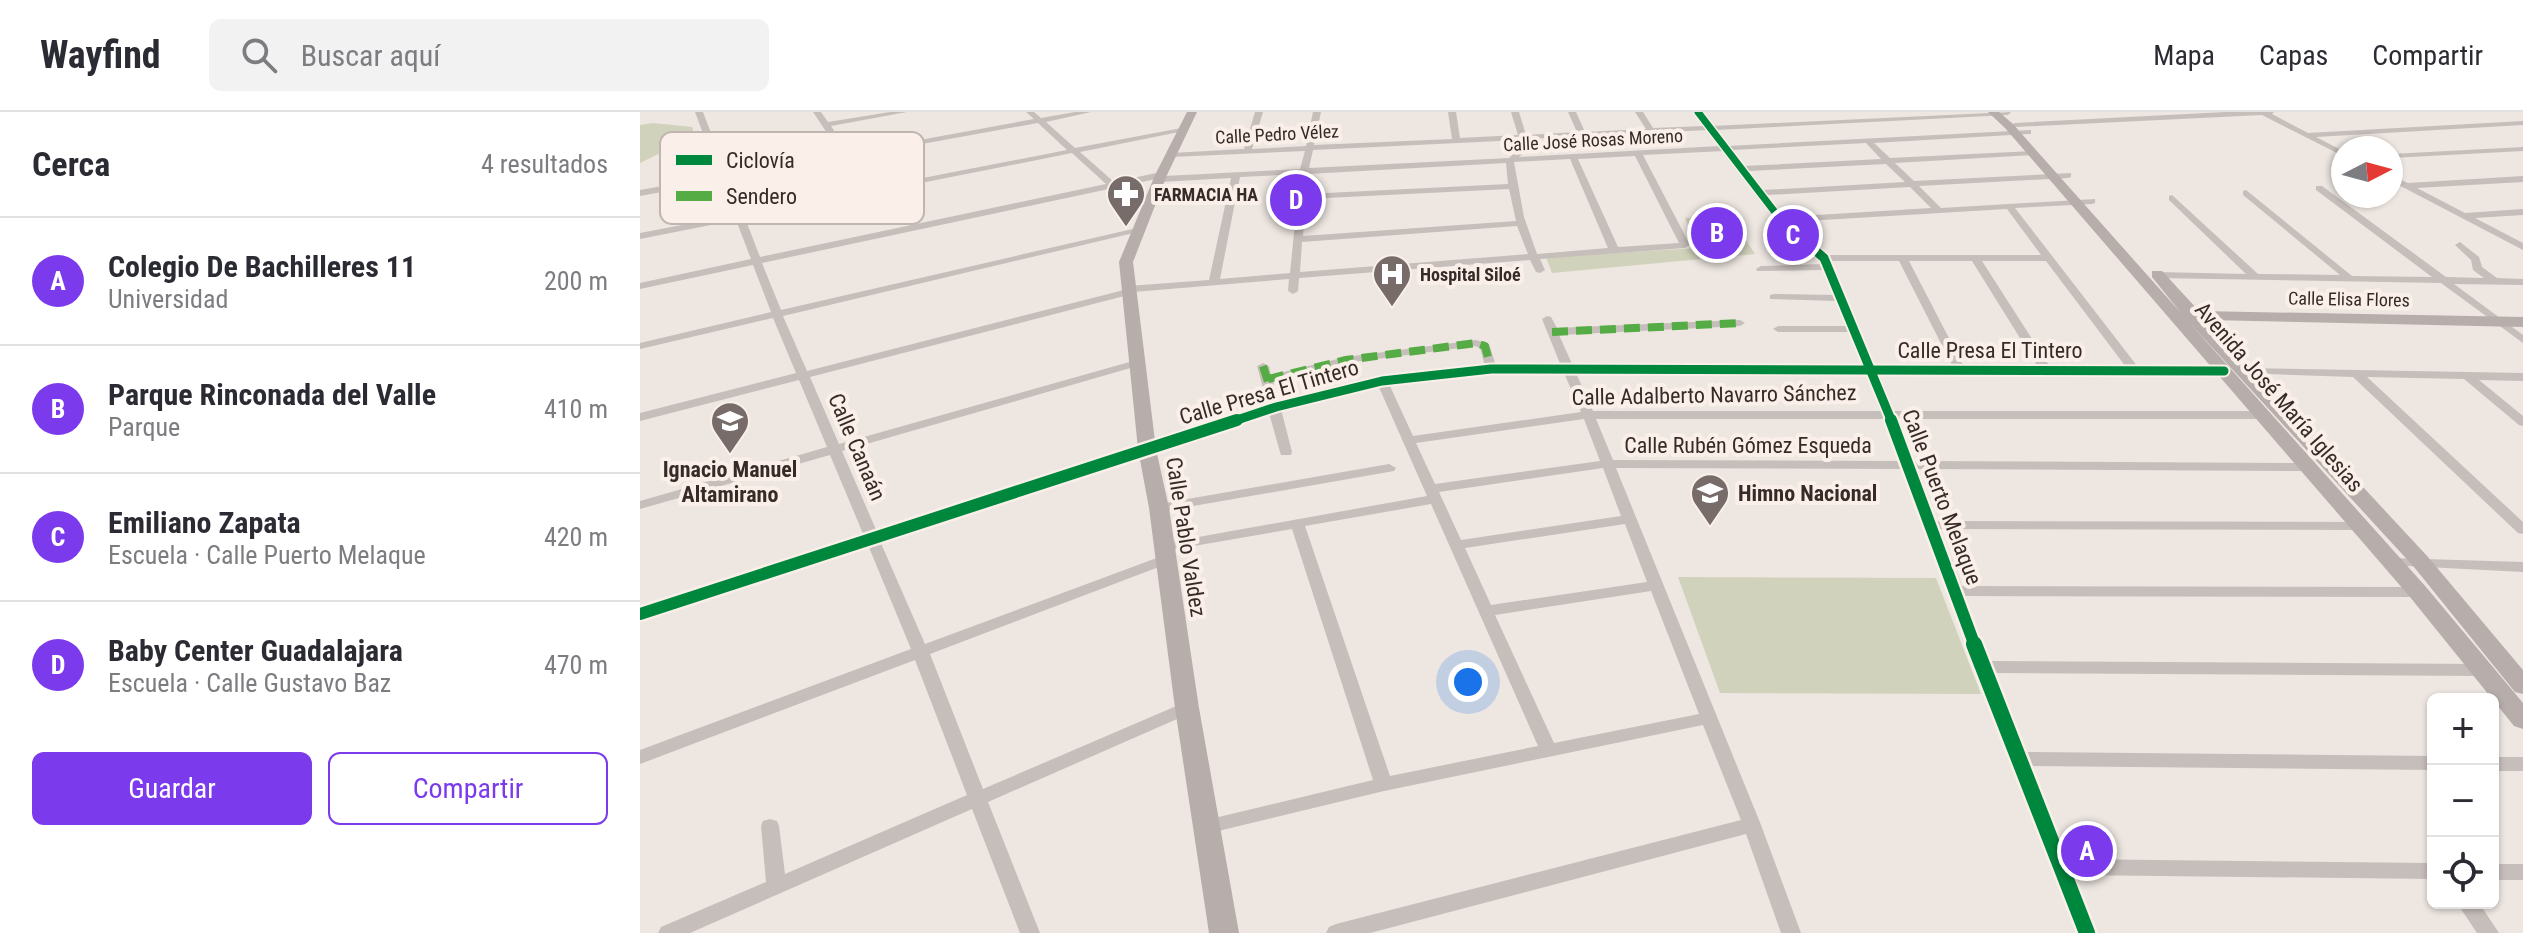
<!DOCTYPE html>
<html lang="es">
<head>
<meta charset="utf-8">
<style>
  body { margin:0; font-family:"Roboto Condensed",sans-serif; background:#f2f2f3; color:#2b2b33 }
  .controls { position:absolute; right:24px; bottom:24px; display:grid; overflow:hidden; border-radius:12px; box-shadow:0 2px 6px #0004 }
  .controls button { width:72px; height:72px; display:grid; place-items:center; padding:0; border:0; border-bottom:2px solid #e1e1e2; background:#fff; color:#2b2b33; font:40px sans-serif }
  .compass { position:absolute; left:1691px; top:24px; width:72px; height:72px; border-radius:50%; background:#fff; box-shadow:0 2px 6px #0004; rotate:84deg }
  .you { position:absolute; left:828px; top:570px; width:28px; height:28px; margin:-20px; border:6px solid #fff; border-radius:50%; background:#1a73e8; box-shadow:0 0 0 12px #1a73e833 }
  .badge { display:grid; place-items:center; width:52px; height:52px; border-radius:50%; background:#7c3aed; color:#fff; font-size:26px; font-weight:700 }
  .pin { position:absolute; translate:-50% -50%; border:4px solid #fff; box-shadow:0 2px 8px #0006 }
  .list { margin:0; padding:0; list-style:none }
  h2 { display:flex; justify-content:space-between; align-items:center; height:104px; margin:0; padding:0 32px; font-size:34px }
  h2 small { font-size:26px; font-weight:400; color:#7c7c81 }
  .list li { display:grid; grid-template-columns:52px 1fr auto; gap:24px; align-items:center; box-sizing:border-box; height:128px; padding:0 32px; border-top:2px solid #e1e1e2 }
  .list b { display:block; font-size:30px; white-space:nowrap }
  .list p { margin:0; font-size:26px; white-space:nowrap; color:#7c7c81 }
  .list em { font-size:26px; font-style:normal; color:#7c7c81 }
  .actions { display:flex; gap:16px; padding:24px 32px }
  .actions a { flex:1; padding:18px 0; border:2px solid #7c3aed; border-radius:12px; text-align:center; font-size:28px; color:#7c3aed }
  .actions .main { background:#7c3aed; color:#fff }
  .icon { flex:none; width:44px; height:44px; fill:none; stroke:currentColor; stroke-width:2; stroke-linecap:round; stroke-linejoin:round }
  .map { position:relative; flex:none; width:1883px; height:821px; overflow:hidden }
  header { display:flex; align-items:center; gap:48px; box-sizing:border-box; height:112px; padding:0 40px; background:#fff; border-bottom:2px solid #e1e1e2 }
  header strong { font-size:38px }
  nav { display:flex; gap:44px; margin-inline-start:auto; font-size:28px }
  .search { width:560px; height:72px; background:#f2f2f3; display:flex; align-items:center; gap:20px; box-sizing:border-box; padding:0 28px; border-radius:12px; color:#7c7c81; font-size:30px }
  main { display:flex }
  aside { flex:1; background:#fff }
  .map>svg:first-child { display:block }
</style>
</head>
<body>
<header>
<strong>Wayfind</strong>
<div class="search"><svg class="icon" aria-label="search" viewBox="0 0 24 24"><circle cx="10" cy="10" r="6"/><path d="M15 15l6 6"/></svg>Buscar aquí</div>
<nav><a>Mapa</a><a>Capas</a><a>Compartir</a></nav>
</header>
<main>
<aside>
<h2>Cerca<small>4 resultados</small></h2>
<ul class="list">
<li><span class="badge">A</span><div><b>Colegio De Bachilleres 11</b><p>Universidad</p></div><em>200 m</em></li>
<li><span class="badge">B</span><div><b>Parque Rinconada del Valle</b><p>Parque</p></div><em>410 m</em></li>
<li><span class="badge">C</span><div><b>Emiliano Zapata</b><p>Escuela · Calle Puerto Melaque</p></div><em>420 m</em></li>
<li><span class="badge">D</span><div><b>Baby Center Guadalajara</b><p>Escuela · Calle Gustavo Baz</p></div><em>470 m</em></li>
</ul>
<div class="actions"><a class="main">Guardar</a><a>Compartir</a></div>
</aside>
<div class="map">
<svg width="1883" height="821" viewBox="0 0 1883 821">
  <rect width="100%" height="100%" fill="#ede6e1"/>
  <g fill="#d1d2bb">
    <path d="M13,11L52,15L55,24L0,51V13Z"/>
    <path d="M1089,103L1115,142L912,161L906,145L1058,136L1045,106Z"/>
    <path d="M1038,465L1296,466L1341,582L1080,581Z"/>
  </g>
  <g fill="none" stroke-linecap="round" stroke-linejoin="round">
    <g fill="#c6beba" fill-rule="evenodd">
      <path d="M55,0H63L87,63L201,42L173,0H181L188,10L250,0H267L191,14L209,41L394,7L386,0H394L401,6L435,0H451L406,10L435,36L547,15V19H544L440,40L474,70L521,60L524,64L660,57L665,39L531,45L527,43L531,41L604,37L615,0H623L612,37L666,34L673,0H681L674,33L812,27L808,0H816L820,26L878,23L871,0H879L886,23L937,20L928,0H936L945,20L1006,17L995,0H1003L1013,16L1065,14L1054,0H1062L1072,14L1371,0L1368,3L1076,18L1088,34L1391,18V22H1388L1234,31L1250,46L1393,39L1397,41L1393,43L1255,51L1274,69L1431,61V65L1428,66L1279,74L1301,96L1455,87V91L1452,92L1375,96L1498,255L1584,256L1590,259L1584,262H1239L1254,299H1622L1628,303L1622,307H1257L1273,349L1667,351L1674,355L1667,359L1276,357L1296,409L1720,410L1727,414L1720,418L1300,417L1322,474L1778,475L1786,480L1778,485L1325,484L1349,549L1841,552L1847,554L1849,558L1847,562L1841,564L1353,561L1384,640L1793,644V658L1390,654L1427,747L1793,751V767L1434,763L1457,821H1437L1368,647L1263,357L976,356L1121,713L1161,821H1141L1106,722L730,821H686L689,815L696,812L1101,708L1063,613L744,679L566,722L559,720L557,715L559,710L566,708L733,668L652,417L525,439L518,435L525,431L787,384L738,273L641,297L652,340L651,343H641L640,340L629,301L240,429L285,532L522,444H532L534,447L532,450L290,542L343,677L541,592L547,590L553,592L555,596L553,600L348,690L400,821H380L332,697L50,821H18L21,815L126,770L121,714L123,709L130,707L137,709L139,714L145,762L327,683L275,548L0,652V638L271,537L228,433L0,507V497L224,424L190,343L0,397V389L187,335L159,268L0,309V301L156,261L133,206L0,237V231L131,200L113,153L0,177V171L111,147L96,108L0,127V121L94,103L81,69L0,84V78L79,64ZM398,11L427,38L103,101L89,67ZM1068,18L1080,34L879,45L890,35L888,27ZM880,28L882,34L869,46L669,56L673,38ZM1226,31L1241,47L1104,54L1092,38ZM1084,39L1138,110L1180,147L1182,152L1121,154L1116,157L1117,159L1184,158L1195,183L1134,182L1130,183V187L1197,189L1208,214H1138L1133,217L1138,220H1210L1225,255L933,254L919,223L1100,214L1105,211L1100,208L917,216L911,205L907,204L902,207L921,254H856L849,232L836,228L706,245L631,263L629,254L623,251L617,254L628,294L237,420L202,339L501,253L503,251L497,248L493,249L199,332L170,265L492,182L493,180L649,167L648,179L653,182L658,179L659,166L890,148L896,160L900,161L905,158L900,147L1045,136L1050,133L1003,43ZM432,41L466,72L120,145L105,106ZM995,44L1039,131L978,135L938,47ZM930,47L968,136L897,142L884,105L874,50ZM866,51L868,72L666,82L668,62ZM1246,52L1265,70L1123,78L1108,59ZM660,62L650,161L580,167L600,65ZM591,66L569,168L488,174L484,175V178L167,259L143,204L502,119L497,116L141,198L122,151L516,67L520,70ZM1270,75L1291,96L1144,105L1127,83ZM869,77L876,109L663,124L666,87ZM1367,97L1401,143H1186L1149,110ZM877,114L888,142L660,160L662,130ZM1190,149H1259L1313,255H1236ZM1269,149H1332L1398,255H1324ZM1342,149H1406L1486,255H1410ZM835,234L840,236L845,254L742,265L639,291L633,269L706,251ZM851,260L924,261L941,300L773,324L749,272ZM936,261H1228L1242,299H953ZM944,307L960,349L795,372L776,331ZM956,307H1244L1260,349L973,348ZM963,356L981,404L821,428L799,380ZM791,392L898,634L750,664L665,414ZM985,412L1007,470L851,493L825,436ZM1011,479L1059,602L914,631L855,503Z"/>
      <path d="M1586,0H1634L1632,2L1668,21L1883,9V13L1676,25L1703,39V44L1622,3L1375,15L1371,13L1375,11Z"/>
      <path d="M1883,35V39L1751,46V42Z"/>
      <path d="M1751,63L1768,71L1883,64V70L1777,76L1825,101L1883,97V103L1835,106L1883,131V138L1751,69Z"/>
      <path d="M1676,74H1682L1806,165L1844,166L1833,158L1831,148L1815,133L1820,130L1839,145L1842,155L1857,166L1883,167V173L1814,172L1883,223V231L1801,171L1517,166L1512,163L1517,160L1606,162L1529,88V84L1532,83L1618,162L1700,163L1603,83V79L1606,78L1712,164L1792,165L1676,78Z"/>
      <path d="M1604,256L1883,261V269L1839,268L1883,304V314L1879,313L1824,267L1727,265L1883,410V422L1878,421L1713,265L1600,261L1598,259Z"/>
      <path d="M749,352L756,356L754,359L519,400L512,396L519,392Z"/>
      <path d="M1752,446L1883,450V460L1747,453L1745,450Z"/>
      <rect x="1853" y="645" width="30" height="14"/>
      <rect x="1853" y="752" width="30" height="16"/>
      <path d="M1817,791H1839L1859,821H1837Z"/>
    </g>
    <g fill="#b7aeab" fill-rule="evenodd">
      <path d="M547,0H557L527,63L493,150L516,337L529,396L559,596L599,821H569L535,596L509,396L498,337L479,150L515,63Z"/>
      <path d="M1348,0H1359L1373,12L1541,201L1512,165V159H1522L1559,199L1883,205V215L1568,208L1788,445L1883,558V582L1875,580L1774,455L1547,208L1786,475L1883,591V617L1874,614L1770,485L1365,16Z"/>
    </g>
    <g stroke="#55ab44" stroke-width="8" stroke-dasharray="16 8" stroke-linecap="butt">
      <path d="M912,220L1100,211"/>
      <path d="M623,254L636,295"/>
      <path d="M628,267L706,248L836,231L845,234L851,257"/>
    </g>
    <defs>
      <path id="cycleway-far3" d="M1058,0L1141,108L1173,136"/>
      <g id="cycleway-far2">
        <path d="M1170,134L1184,146L1252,310"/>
        <path d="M591,310L636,295L742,269L851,257L1584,259"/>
      </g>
      <g id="cycleway-far1">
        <path d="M1251,308L1335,534"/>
        <path d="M0,502L597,308"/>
      </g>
      <path id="cycleway" d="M1334,532L1447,821"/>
    </defs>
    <use href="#cycleway-far3" stroke="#faf0e9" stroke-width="10"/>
    <use href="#cycleway-far2" stroke="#faf0e9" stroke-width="13"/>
    <use href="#cycleway-far1" stroke="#faf0e9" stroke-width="17"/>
    <use href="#cycleway" stroke="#faf0e9" stroke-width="21"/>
    <use href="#cycleway-far3" stroke="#00873e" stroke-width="7"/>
    <use href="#cycleway-far2" stroke="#00873e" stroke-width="9"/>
    <use href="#cycleway-far1" stroke="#00873e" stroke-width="12"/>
    <use href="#cycleway" stroke="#00873e" stroke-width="16"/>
  </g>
  <defs>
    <symbol id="pharmacy-pin" viewBox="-11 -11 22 30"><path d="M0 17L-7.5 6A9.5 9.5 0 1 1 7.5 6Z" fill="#776c69" stroke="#faf0e9"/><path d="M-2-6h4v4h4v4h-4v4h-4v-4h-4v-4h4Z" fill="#fff"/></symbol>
    <symbol id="hospital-pin" viewBox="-11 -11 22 30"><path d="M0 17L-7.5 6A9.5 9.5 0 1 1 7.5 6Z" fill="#776c69" stroke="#faf0e9"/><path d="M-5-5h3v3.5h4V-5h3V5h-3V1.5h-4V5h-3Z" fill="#fff"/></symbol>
    <symbol id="school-pin" viewBox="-11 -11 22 30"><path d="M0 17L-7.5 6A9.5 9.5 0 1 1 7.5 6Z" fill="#776c69" stroke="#faf0e9"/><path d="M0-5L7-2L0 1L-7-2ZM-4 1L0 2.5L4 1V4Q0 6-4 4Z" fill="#fff"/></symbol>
  </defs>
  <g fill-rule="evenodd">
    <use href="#pharmacy-pin" x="464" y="60" width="44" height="60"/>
    <use href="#hospital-pin" x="730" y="140" width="44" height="60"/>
    <use href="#school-pin" x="68" y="287" width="44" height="60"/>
    <use href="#school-pin" x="1048" y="359" width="44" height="60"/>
  </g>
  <g text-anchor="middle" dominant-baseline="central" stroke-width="8" stroke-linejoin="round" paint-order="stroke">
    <g font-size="18" fill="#372b28" stroke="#faf0e9">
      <text transform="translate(637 22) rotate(-3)">Calle Pedro Vélez</text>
      <text transform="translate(953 28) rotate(-3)">Calle José Rosas Moreno</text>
      <text transform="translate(1709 187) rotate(1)">Calle Elisa Flores</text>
    </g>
    <g font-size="18" font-weight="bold" fill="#372b28" stroke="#faf0e9" text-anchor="start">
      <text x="514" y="82">FARMACIA HA</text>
      <text x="780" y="162">Hospital Siloé</text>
    </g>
    <g font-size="22" fill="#372b28" stroke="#faf0e9">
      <text x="1350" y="238">Calle Presa El Tintero</text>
      <text transform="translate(629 280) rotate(-16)">Calle Presa El Tintero</text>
      <text transform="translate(1074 283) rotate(-1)">Calle Adalberto Navarro Sánchez</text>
      <text transform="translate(1639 285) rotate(49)">Avenida José María Iglesias</text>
      <text x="1108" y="333">Calle Rubén Gómez Esqueda</text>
      <text transform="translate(217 335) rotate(67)">Calle Canaán</text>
      <text transform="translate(1302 385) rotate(69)">Calle Puerto Melaque</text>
      <text transform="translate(546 425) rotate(81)">Calle Pablo Valdez</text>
    </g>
    <g font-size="22" font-weight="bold" fill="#372b28" stroke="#faf0e9">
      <text x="90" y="357">Ignacio Manuel<tspan x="90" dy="25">Altamirano</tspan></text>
      <text x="1098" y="381" text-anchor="start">Himno Nacional</text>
    </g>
  </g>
  <rect x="20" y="20" width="264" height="92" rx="12" fill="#faf0e9" stroke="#c0b5af" stroke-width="2"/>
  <rect x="36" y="43" width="36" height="10" fill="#00873e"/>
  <rect x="36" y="79" width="36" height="10" fill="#55ab44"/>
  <g font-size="22" fill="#372b28">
    <text x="86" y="56">Ciclovía</text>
    <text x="86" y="92">Sendero</text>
  </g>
</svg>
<div class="controls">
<button>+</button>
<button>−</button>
<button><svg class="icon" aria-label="locate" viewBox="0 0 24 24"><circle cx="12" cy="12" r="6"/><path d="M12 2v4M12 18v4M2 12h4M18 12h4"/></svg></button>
</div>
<svg class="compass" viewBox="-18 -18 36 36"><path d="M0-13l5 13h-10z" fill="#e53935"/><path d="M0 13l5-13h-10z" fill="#7c7c81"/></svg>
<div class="you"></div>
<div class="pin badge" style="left:1447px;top:739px">A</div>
<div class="pin badge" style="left:1077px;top:121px">B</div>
<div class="pin badge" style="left:1153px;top:123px">C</div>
<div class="pin badge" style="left:656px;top:88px">D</div>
</div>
</main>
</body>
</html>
